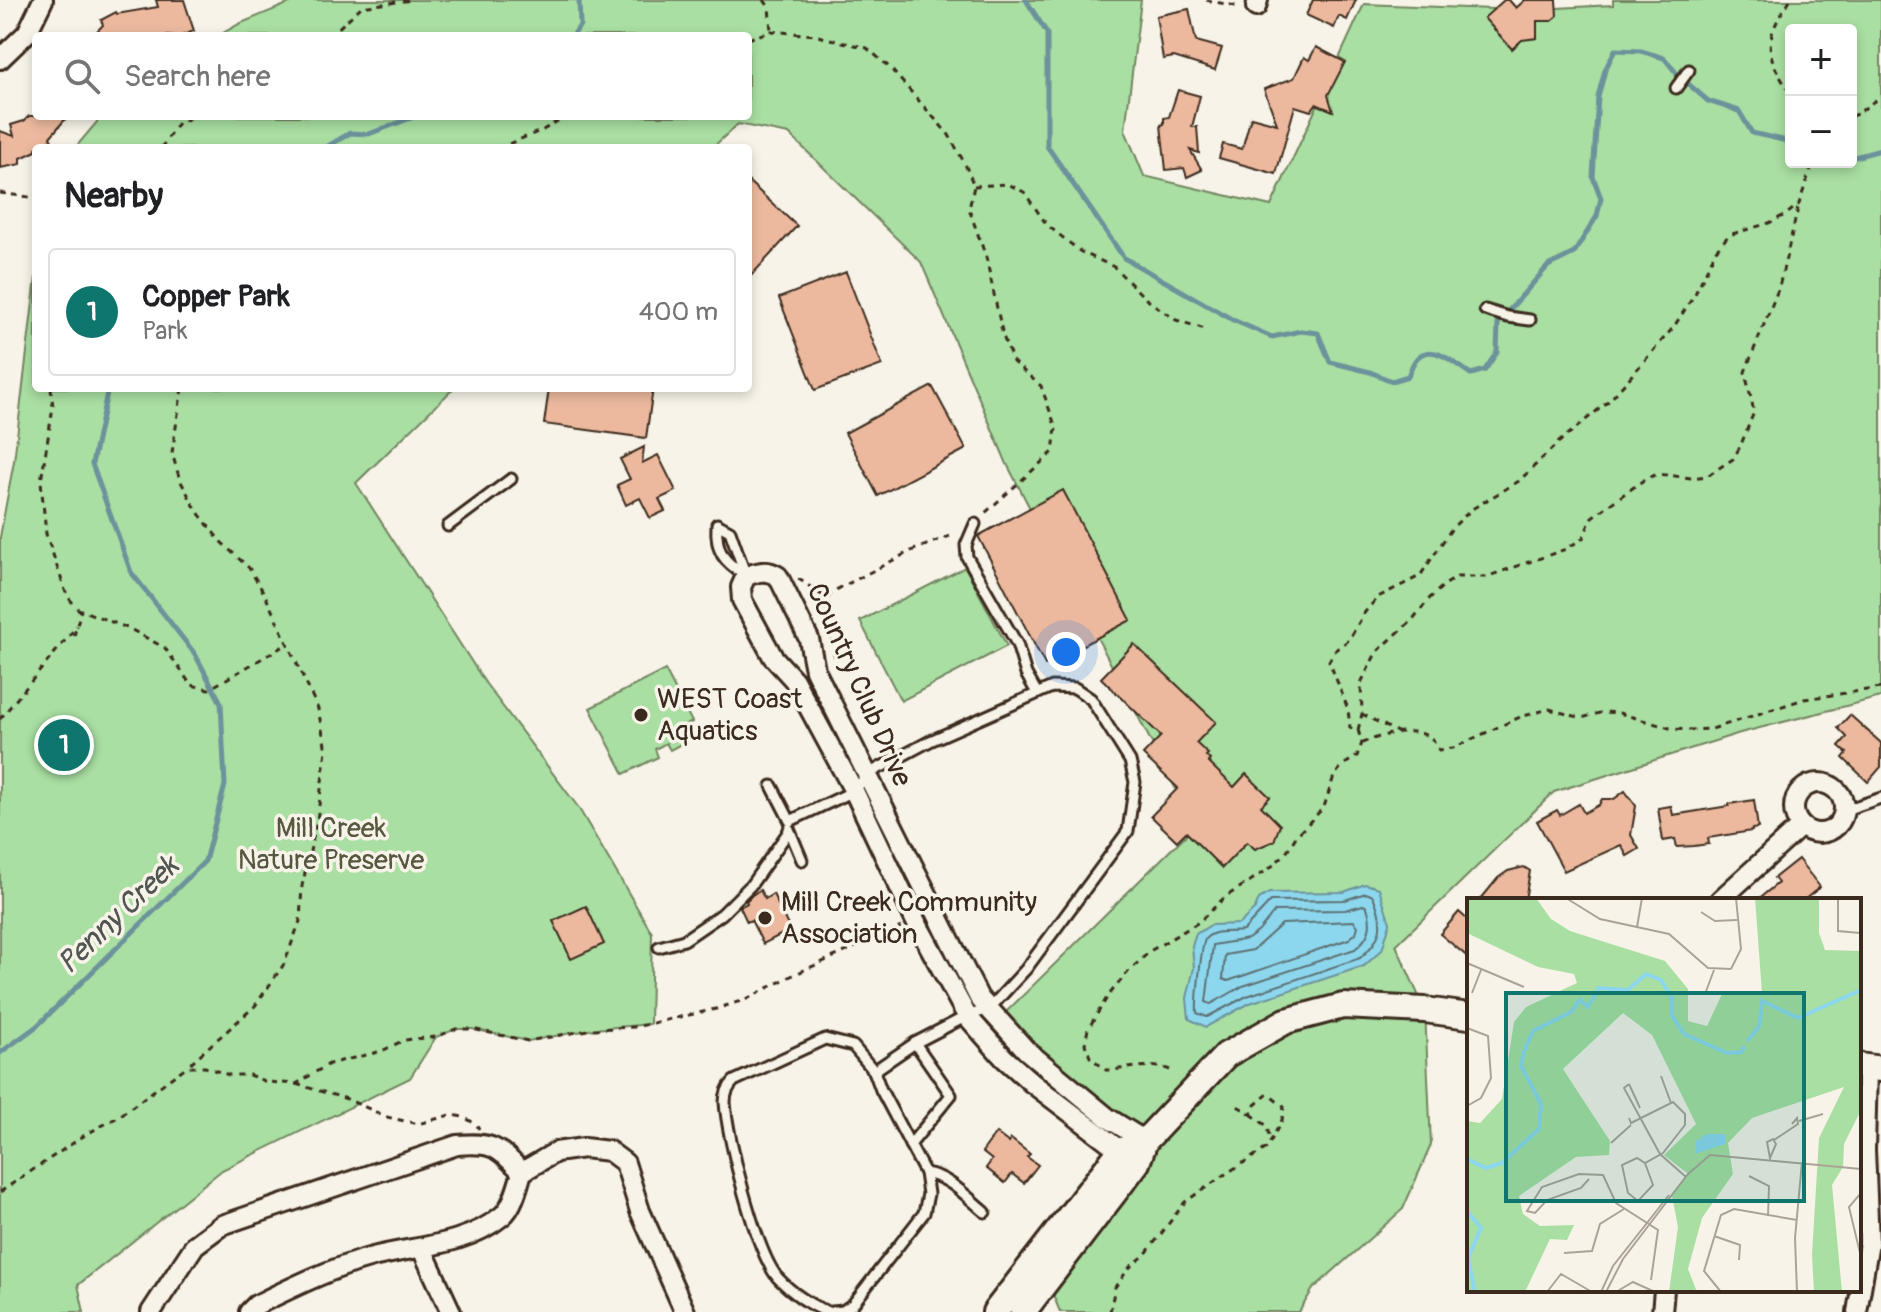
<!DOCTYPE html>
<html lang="en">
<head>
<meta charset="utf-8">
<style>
  body { margin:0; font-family:Pangolin,sans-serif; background:#f2f2f2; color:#202124 }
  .controls { position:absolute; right:24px; top:24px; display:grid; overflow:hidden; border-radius:8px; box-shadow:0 4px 12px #0003 }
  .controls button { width:72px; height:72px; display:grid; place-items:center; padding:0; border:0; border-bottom:2px solid #e0e0e0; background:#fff; color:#202124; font:40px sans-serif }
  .you { position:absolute; left:1066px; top:652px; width:28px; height:28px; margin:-20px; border:6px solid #fff; border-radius:50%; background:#1a73e8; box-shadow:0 0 0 12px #1a73e833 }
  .badge { display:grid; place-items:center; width:52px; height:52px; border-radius:50%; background:#0f766e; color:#fff; font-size:26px; font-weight:700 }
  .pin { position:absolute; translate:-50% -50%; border:4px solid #fff; box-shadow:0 2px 8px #0006 }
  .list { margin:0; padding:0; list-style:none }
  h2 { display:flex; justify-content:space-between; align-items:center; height:104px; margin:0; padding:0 32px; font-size:34px }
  h2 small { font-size:26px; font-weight:400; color:#757577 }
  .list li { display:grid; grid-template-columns:52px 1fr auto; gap:24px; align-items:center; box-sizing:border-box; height:128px; margin:0 16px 16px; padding:0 16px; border:2px solid #e0e0e0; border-radius:8px }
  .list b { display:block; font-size:30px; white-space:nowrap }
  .list p { margin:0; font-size:26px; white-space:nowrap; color:#757577 }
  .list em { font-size:26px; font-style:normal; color:#757577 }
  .icon { flex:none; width:44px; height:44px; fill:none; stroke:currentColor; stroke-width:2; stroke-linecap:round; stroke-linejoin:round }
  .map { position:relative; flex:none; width:1881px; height:1312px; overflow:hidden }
  .search { position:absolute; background:#fff; box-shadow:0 4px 12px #0003; left:32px; top:32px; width:720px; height:88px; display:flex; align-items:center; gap:20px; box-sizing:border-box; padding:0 28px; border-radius:8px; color:#757577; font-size:30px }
  .panel { position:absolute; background:#fff; box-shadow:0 4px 12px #0003; left:32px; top:144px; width:720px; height:248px; border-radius:8px }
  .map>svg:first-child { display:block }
</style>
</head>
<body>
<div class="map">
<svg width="1881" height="1312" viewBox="0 0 1881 1312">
  <rect width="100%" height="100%" fill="#f7f3e8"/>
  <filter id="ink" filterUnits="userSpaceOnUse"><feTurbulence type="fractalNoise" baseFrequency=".0125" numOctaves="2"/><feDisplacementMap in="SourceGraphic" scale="16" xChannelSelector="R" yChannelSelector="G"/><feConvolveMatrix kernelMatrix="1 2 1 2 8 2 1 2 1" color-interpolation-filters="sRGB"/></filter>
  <g filter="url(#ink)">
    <g fill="#a9dfa2" stroke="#728460" stroke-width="2" fill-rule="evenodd">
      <path d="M297,0H1141L1125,130L1144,176L1271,206L1364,4L1519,10L1613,5V0H1881V697L1740,733L1554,792L1396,945L1425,1010L1431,1145L1403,1209L1313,1289L1299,1312H1060L1047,1280L1144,1141L998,1020L1195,826L1007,464L921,262L789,134L738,124L712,148H75L102,116H748V36H218L239,24ZM1791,30H1851V162H1791Z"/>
      <path d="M36,277V388H454L356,483L486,684L578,807L652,933L650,1024L594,1029L528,1041L472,1029H456L436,1037L410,1078L222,1170L78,1285L84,1312H0V537L14,461Z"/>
      <path d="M965,567L1007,646L901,701L860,621Z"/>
      <path d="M665,670L692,722L679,729L685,742L670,750L666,743L655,749L658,757L624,774L590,708Z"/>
    </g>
    <path fill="#8dd7ee" stroke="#6c929b" stroke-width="2" d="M1365,884L1379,888L1390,923L1382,950L1364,966L1250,1003L1206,1027L1189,1019L1187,998L1194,968L1192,946L1196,934L1211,925L1239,924L1255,909L1259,899L1269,893L1344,892Z"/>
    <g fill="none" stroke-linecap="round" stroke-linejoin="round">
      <g stroke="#5c6f71" stroke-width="2">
        <path d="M1366,893L1373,896C1385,923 1383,939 1360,958L1247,996L1207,1017L1197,1013C1196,1004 1201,942 1206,938C1216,929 1231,933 1243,931L1271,901L1345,900Z"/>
        <path d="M1363,905L1367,907C1373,926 1370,937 1355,949L1243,986L1211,1004L1206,1002L1213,945L1248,939L1259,931L1275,911L1345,910Z"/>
        <path d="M1354,921L1358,926L1356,933L1349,939L1228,981L1223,979L1225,955L1253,950L1282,924Z"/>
      </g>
      <g stroke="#6c929b" stroke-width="5">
        <path d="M1026,0L1047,33V146L1124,258L1233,320L1272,337L1301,331L1318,333L1330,362L1370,372L1392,381L1408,376C1410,371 1413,362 1417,358C1433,341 1457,366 1471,374L1485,370L1497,352L1498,323L1548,266L1574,253L1597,216L1601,198L1593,177L1598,97L1605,70L1615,50L1641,51L1664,58L1678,75L1708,101L1739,111L1752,133L1791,142"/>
        <path d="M573,36L580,25L579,0"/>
        <path d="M325,148L350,133L369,134L416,116"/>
        <path d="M1851,158L1881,150"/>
        <path d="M0,1053L37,1026L205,861L225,785L221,703L195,654L131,572L92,464L108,388"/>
      </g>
    </g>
    <g fill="#ecb99e" stroke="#3b2a1e" stroke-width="2">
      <path d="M156,0H184L194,31L181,36H92L103,25L101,20L116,12L117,14L158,7Z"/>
      <path d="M1313,0H1356L1347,20L1339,16L1334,28L1306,15Z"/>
      <path d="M1504,0H1509L1516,8L1525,0H1556L1557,16L1551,21H1537V38L1522,40L1512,49L1484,18Z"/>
      <path d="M1189,9L1196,41L1222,48L1215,70L1174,57L1163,59L1156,16Z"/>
      <path d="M1316,47L1345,62L1328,95L1333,111L1316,104L1311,111L1295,106L1276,174L1219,158L1223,144L1242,149L1251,117L1277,124L1264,89L1294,78L1304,57L1309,60Z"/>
      <path d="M1178,90L1200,96L1192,127H1197L1199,153L1190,150L1202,170L1187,177L1184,168L1166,170L1161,125L1164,124V118L1169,117Z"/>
      <path d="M29,116H68L50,137L53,143L36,148V151L21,158V164L0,168V131L14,136L11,125L24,121Z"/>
      <path d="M748,181L797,226L748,279Z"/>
      <path d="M846,272L882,365L815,390L779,298Z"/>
      <path d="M932,386L966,449L878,496L845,433Z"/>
      <path d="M549,388H653L646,438L544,424Z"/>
      <path d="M644,447L642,463L658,455L676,491L659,499L665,511L650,518L640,498L626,505L617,485L630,479L620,459Z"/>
      <path d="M1063,490L1131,620L1045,665L978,536Z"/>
      <path d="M1134,644L1216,722L1196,743L1208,754L1206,756L1210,760L1208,762L1234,787L1246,774L1270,797L1261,806L1280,825L1274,841L1255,849L1247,842L1222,868L1186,832L1177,841L1151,816L1178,788L1143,755L1161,736L1101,678Z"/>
      <path d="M1850,715L1881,743V767L1868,782L1843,758L1847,753L1839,746L1847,737L1838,728Z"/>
      <path d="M1625,791L1636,806L1631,835L1639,849L1627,856L1621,845L1564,871L1537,821L1557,810L1560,815L1579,804L1584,813L1599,805L1602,799H1614Z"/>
      <path d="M1754,800L1758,828L1752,829V831L1708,838L1709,844L1694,846L1677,847L1675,839L1663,841L1658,808L1671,806L1673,815L1729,806V804Z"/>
      <path d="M1798,859L1820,887L1804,900H1757L1778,883L1774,878Z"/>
      <path d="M1524,867L1530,871L1525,900H1480L1498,878L1508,871Z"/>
      <path d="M760,890L765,899L773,894L790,930L763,944L751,920L747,922L740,907L747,903L746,901L752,895Z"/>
      <path d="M586,906L604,944L571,959L553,921Z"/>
      <path d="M1459,912L1469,921V958L1440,934Z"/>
      <path d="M996,1133L1009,1143L1011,1139L1030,1154L1027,1157L1038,1165L1024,1183L1012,1174L1005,1183L986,1168L992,1160L982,1152Z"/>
    </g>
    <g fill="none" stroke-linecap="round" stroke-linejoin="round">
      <defs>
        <g id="lane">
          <path d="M1676,88L1689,70"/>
          <path d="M1485,310L1508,317L1530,320"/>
          <path d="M717,524L730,531L746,576C724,562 715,552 717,524Z"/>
          <path d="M975,524L966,545L967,557L1017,644L1026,674L1037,693"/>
          <path d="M448,526L511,479"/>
          <path d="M772,786L790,821L854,791L868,774L930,741L1052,687L1075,688L1091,699L1130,761L1135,782L1128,831L1026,969L989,1009L967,1016L915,1043L874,1071"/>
          <path d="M1845,810L1881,798"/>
          <path d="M789,829L802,860"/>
          <path d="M659,947L684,940L722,914L751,885L789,831"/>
          <path d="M910,1145L951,1095L915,1043"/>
          <path d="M925,1173C950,1177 966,1196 985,1212"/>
          <path d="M828,1312C811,1306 791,1292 778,1278C756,1253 727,1137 725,1102C725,1093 728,1087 734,1081L825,1039L853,1046L874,1071L881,1090L925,1173L928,1194L924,1213L853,1304L843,1311L832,1312"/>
        </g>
        <g id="street">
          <path d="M1256,7L1258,0"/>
          <path d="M0,59L27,33L43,0"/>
          <circle cx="1819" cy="808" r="25"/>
          <path d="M1720,900L1801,826"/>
          <path d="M1130,1158L1032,1083L1004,1058L967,1016L915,920L854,791L794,680L773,657L742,600L741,587L746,576C758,572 767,569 778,576L809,639L815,670L979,998L1026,1050L1108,1118L1145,1141"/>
          <path d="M422,1249L451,1312"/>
          <path d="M151,1312L195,1245L222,1225L457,1145C494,1142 497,1147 522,1172"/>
          <path d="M249,1312L256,1305C293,1287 329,1269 369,1258C413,1246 464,1247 502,1216C513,1207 518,1186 522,1172L556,1152L584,1148L609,1151L625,1163L640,1211L685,1312"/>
          <path d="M1662,1312L1664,1290"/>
          <path d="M1857,1312L1869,1242L1865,1150L1867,1068"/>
        </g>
        <g id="secondary">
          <path d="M1859,1066L1881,1069"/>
          <path d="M995,1312L1120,1151L1145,1141"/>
          <path d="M1023,1312L1137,1163L1145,1141L1226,1055L1286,1021L1343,1006L1425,1010L1469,1016"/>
        </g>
      </defs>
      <use href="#lane" stroke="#3b2a1e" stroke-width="15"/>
      <use href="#street" stroke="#3b2a1e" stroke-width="24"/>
      <use href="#secondary" stroke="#3b2a1e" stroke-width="30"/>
      <g stroke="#3b2a1e" stroke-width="3" stroke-dasharray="6 6" stroke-linecap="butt">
        <path d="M764,0L769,7L771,31"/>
        <path d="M1206,0L1240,7"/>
        <path d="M1790,0C1763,40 1764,54 1791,94"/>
        <path d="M330,36L361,7L411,0"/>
        <path d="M748,39L771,31L814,35L867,48L889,67L949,135L965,164L974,186L969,209L986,257L1003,336L1013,362L1041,386L1056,428L1053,452L984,514"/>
        <path d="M1851,116L1857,114L1881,96"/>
        <path d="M161,148L178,123L198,116"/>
        <path d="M498,148L543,130L566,116"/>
        <path d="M974,186L1008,184L1024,192L1047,225L1081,252L1114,267L1146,299L1176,320L1208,330"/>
        <path d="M0,193L36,198"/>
        <path d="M51,388L53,407L41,481L46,534L67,596L78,609L130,629L165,648L191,685L209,689L287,644"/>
        <path d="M182,388L172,453L180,480L197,511L220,541L249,568L264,593L318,709L326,750L317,821L302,886L300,921L284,964L255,1006L186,1067"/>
        <path d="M798,579C809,584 817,595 828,597"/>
        <path d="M74,636L81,610"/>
        <path d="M835,669C838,645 815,613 832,592L911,551L955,534"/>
        <path d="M1362,714L1401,734"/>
        <path d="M0,719L77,626"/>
        <path d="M1358,730L1362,714L1361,683L1376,653L1413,619L1430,598L1443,586L1457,577H1486L1566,549L1583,538L1592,517L1645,479L1658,474L1691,478L1707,476L1733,459L1740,447L1754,412L1745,372L1779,287L1799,204"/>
        <path d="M1362,743C1380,736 1414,724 1432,739C1435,742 1436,746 1439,750L1453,748L1520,717L1549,709L1582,718L1603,712L1619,713L1673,729L1691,730L1712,729L1804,699L1881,688"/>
        <path d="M1170,1070C1150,1062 1126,1070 1106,1070L1090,1057L1085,1044L1088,1029L1108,996L1128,972L1150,951L1199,922L1225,897L1269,869L1285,854L1297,835L1324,807L1334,776L1342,766L1357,756L1362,743L1358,730L1350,728L1348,709L1329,661L1335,650L1349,640L1365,612L1378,597L1420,576L1452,528L1472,509L1519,481L1559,442L1610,400L1673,328L1695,294L1716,250L1729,235L1769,223L1787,214L1799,204L1813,162"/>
        <path d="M296,1084L347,1099L387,1117L418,1124L450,1115L464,1117L477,1125L479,1129"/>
        <path d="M1251,1114L1267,1126L1270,1141"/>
        <path d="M0,1192L85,1135L118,1117L186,1067H205L229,1075H249L267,1082L296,1084L329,1064L382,1051L404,1040L436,1037L456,1029H472L528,1041L594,1029L635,1027L716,1009L747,999L791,976L901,927"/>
        <path d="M1110,1312L1115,1287L1130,1267L1145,1255L1185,1202L1227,1173L1267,1148L1282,1120L1284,1107L1268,1094L1255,1105L1251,1114L1234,1104"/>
      </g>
      <use href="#lane" stroke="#f7f3e8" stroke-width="9"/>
      <use href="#street" stroke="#f7f3e8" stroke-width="18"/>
      <use href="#secondary" stroke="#f7f3e8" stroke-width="24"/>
    </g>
  </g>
  <g fill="#3b2a1e" stroke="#f7f3e8" stroke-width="3">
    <circle cx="641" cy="715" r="8"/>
    <circle cx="765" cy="918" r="8"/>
  </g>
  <g text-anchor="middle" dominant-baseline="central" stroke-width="7" stroke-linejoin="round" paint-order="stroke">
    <g font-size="28" fill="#3b2a1e" stroke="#f7f3e8">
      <text transform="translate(859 685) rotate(66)">Country Club Drive</text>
    </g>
    <g font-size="28" fill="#3b2a1e" stroke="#f7f3e8" text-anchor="start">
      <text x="657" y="699">WEST Coast<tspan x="657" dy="32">Aquatics</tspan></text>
      <text x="781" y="902">Mill Creek Community<tspan x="781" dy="32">Association</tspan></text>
    </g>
    <g font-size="28" fill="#56573f" stroke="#f7f3e8">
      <text x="331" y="828">Mill Creek<tspan x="331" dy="32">Nature Preserve</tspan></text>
    </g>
    <g font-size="30" font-style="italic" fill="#505552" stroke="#f7f3e8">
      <text transform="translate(118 915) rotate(-44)">Penny Creek</text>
    </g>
  </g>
  <g transform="translate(1467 898)">
    <rect width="394" height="394" fill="#f7f3e8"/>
    <path d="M0,0H69L84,21L103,33L198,63L221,91V123L240,128L255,96L295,95L288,0H352V35L358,52L394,53V212L377,246L376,269L365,287L375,394H347L345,357L352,240L377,189L285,220L261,245L266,276L235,320L221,371L230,394H202L211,329L205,298L221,276L197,257L229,226L185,137L156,115L96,171L143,243L142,257L109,259L52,298L56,316L73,328L107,327L100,342L83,341L58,394H0V223L13,225L35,201L47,124L59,109L110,85L107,76L71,69L0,35Z" fill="#a9dfa2"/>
    <path d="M240,236H258V246L228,256L229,243Z" fill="#8dd7ee"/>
    <path fill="none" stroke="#8dd7ee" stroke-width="4" d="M280,143L292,129L295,103L331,120L394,92M0,261L19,270L35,265L72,231L74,206L54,168L57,153L66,133L104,114L113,102L121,109L132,90L161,92L179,76L194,82L205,100V118L217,136L260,155L275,154L277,148M0,313L14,330L1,360L8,394"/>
    <path fill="none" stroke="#aca397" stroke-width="2" d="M99,0L133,21L202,36L241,70L264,71M371,0V33L393,35M234,14L248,23L270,22M170,29L175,0M0,65L57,89M264,71L274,51L269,0M5,95L14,72M238,96L247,72M0,130L21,138L24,180L14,200L0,208M194,178L204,205M162,186L157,190L193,256L219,279M162,186L173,210M162,220L164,225L206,204L218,216V227L196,255L178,265L170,260L155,267L161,295L171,303L186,287L178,265M332,223L356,216M306,241L309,246L303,260L300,244ZM307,242L331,226L330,220L325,226M144,245L164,227M282,278L302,288L301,318M122,281L114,290L80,302L68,315L60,313L75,289L112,276L136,277L149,305L191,332L184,382M394,295L382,309L394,359M247,338L273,347L272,362M97,355L125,353L133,326L157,311M80,394L94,376L125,394M134,394L146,368L202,297M139,394L156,361L221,276L243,257L394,271M149,394L166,384L188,394M254,394L237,373L254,317L267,311L330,322M330,394L328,340L335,264"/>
    <path fill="#0f766e" fill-opacity="0.15" stroke="#0f766e" stroke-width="4" d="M39,95H337V303H39Z"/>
    <rect width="394" height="394" fill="none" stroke="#3b2a1e" stroke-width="4"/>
  </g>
</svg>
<div class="controls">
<button>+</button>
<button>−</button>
</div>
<div class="you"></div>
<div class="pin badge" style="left:64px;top:745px">1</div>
<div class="search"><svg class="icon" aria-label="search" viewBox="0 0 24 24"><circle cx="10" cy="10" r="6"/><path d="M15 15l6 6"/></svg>Search here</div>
<section class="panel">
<h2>Nearby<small></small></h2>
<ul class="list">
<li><span class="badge">1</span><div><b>Copper Park</b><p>Park</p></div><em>400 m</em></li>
</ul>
</section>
</div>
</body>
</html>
